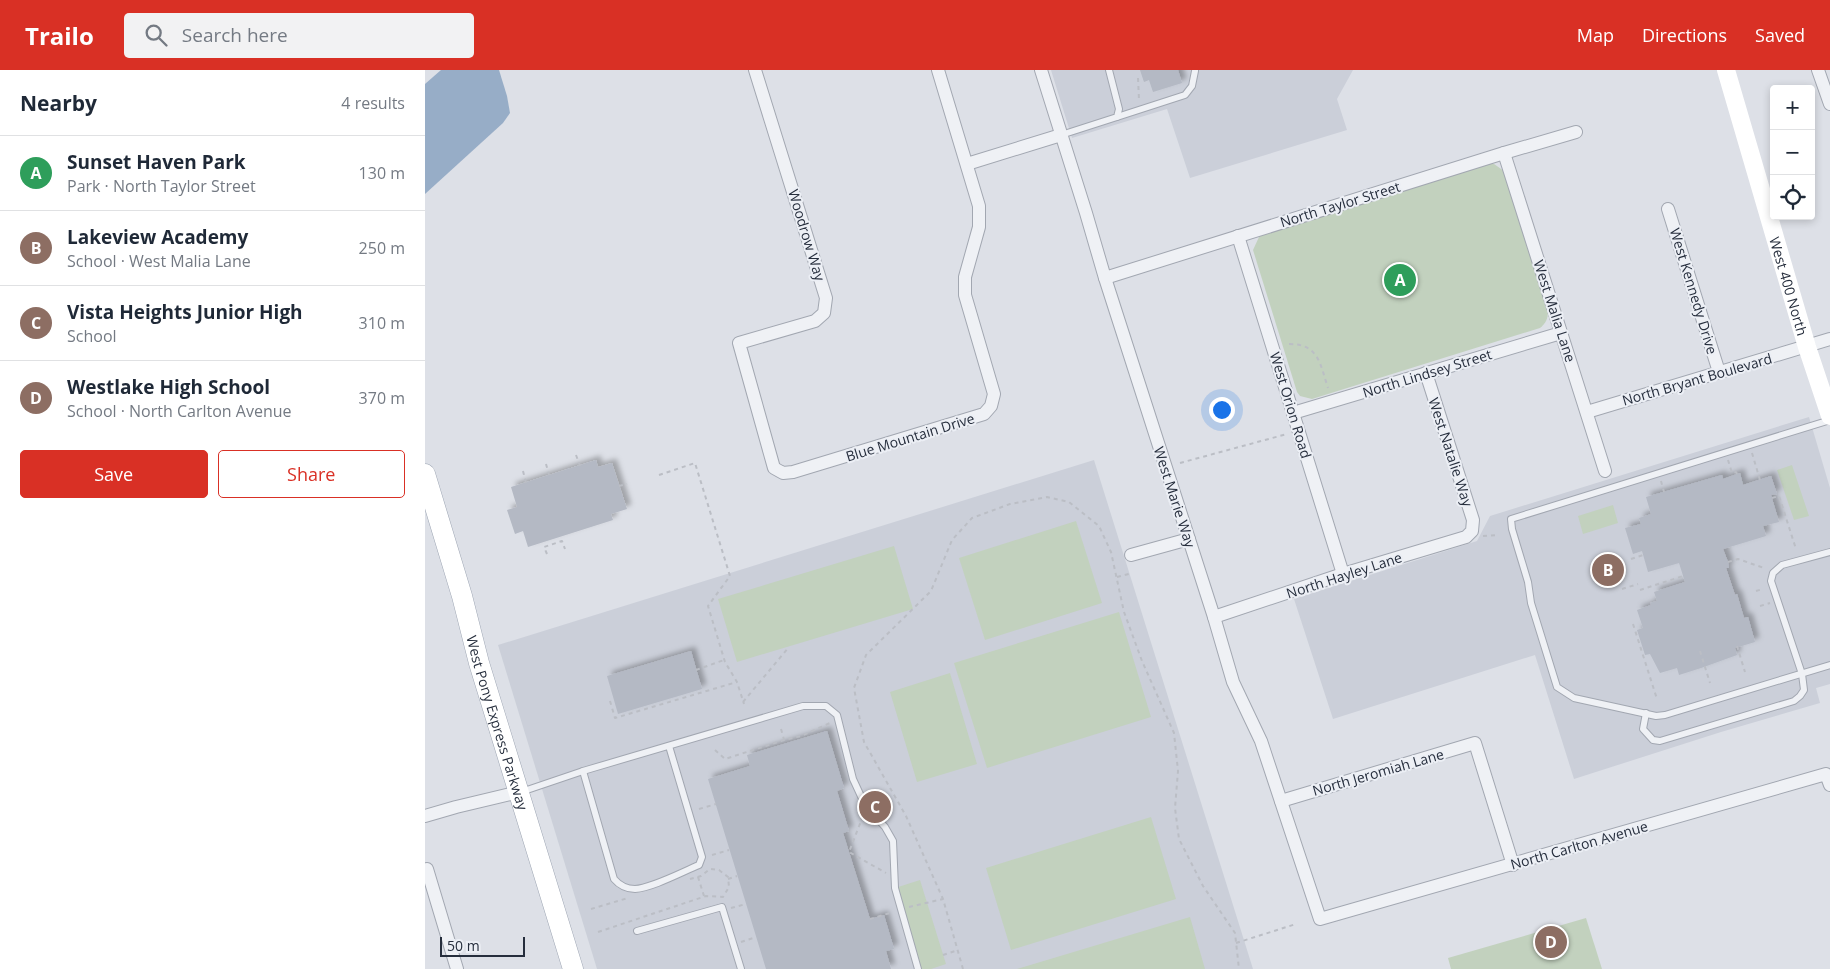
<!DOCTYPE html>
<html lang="en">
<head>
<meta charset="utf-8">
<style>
  body { margin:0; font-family:"Open Sans",sans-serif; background:#f2f2f3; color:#1f2937 }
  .controls { position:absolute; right:15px; top:15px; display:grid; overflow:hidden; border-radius:5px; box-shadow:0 2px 8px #0003 }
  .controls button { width:45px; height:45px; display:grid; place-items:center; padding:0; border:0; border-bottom:1px solid #e0e1e3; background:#fff; color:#1f2937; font:25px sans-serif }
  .scale { position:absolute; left:15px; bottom:12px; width:85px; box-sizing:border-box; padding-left:5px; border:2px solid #262e3d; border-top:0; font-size:14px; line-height:18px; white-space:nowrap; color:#262e3d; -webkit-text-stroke:4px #eceff5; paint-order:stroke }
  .you { position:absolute; left:796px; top:339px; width:18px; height:18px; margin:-12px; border:4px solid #fff; border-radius:50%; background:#1a73e8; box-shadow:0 0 0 8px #1a73e833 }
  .badge { display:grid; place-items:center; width:32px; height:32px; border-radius:50%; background:#d93025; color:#fff; font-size:16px; font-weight:700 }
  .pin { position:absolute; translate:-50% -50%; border:2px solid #fff; box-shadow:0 1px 5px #0006 }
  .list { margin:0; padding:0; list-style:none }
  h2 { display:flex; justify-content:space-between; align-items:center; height:65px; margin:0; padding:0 20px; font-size:21px }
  h2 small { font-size:16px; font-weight:400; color:#747a83 }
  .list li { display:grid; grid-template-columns:32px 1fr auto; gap:15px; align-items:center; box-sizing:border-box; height:75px; padding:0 20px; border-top:1px solid #e0e1e3 }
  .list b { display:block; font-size:19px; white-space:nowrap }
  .list p { margin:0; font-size:16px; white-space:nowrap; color:#747a83 }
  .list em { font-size:16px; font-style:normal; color:#747a83 }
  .actions { display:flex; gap:10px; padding:15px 20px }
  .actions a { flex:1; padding:11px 0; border:1px solid #d93025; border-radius:5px; text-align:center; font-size:18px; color:#d93025 }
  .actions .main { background:#d93025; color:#fff }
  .icon { flex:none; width:28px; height:28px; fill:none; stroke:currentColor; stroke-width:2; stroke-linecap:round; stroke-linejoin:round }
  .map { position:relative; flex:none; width:1405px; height:899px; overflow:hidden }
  header { display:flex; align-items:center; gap:30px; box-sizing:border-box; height:70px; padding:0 25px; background:#d93025; color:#fff }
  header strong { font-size:24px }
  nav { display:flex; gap:28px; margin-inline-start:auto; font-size:18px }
  .search { width:350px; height:45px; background:#f2f2f3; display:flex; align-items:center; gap:12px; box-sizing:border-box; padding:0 18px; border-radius:5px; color:#747a83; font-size:19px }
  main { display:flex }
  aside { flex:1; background:#fff }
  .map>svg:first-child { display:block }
</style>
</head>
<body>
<header>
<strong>Trailo</strong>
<div class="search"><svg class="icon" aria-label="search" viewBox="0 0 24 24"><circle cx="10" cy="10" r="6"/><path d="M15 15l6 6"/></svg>Search here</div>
<nav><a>Map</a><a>Directions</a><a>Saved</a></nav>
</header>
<main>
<aside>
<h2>Nearby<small>4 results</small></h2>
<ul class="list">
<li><span class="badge" style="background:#2e9e5b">A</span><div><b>Sunset Haven Park</b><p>Park · North Taylor Street</p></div><em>130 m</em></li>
<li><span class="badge" style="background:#8d6e63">B</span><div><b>Lakeview Academy</b><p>School · West Malia Lane</p></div><em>250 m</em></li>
<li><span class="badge" style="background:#8d6e63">C</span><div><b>Vista Heights Junior High</b><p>School</p></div><em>310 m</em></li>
<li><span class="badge" style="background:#8d6e63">D</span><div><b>Westlake High School</b><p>School · North Carlton Avenue</p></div><em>370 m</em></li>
</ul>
<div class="actions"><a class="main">Save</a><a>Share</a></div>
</aside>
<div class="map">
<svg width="1405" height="899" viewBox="0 0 1405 899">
  <defs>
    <filter id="shadow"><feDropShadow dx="4.5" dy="-4.5" stdDeviation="2.5" flood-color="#0004"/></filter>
  </defs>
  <rect width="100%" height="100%" fill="#dde0e7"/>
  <g fill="#cbcfd9">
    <path d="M626,0H928L912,29L922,60L765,108L742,39L647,68Z"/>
    <path d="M1384,347L1405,418V614L1391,618L1395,633L1296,662L1149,709L1110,585L908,649L869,529L1052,471L1065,446Z"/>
    <path d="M669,390L828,899H172L73,575Z"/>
  </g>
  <g fill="#c2d1be">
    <path d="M1062,94H1069L1079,101L1123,240C1123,249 1121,253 1115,258L887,329L875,326L872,322L828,180L834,167L840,163Z"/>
    <path d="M1367,395L1384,446L1369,450L1352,400Z"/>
    <path d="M1188,435L1193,453L1158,464L1153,446Z"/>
    <path d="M651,451L677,533L560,570L534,488Z"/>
    <path d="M469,476L488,539L312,592L293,529Z"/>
    <path d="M694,542L726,647L562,698L529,593Z"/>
    <path d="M525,603L552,694L492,712L465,622Z"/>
    <path d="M726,747L751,829L586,880L561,798Z"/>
    <path d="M495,810L521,894L506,899H494L470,818Z"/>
    <path d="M765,847L780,899H592Z"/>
    <path d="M1161,848L1177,899H1026L1023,888Z"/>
  </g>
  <path fill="#97adc7" d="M16,0H74L82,26L85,43L78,53L0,124V14Z"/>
  <g fill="#b4b9c4" filter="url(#shadow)">
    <path d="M715,0H753L757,13L728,22L724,10L719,12Z"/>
    <path d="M171,390L173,397L187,393L202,439L186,444L188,450L103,477L98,461L90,464L82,440L92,437L86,417Z"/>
    <path d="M1315,403L1318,415L1346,406L1352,424L1346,425L1354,452L1338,456L1341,466L1298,479L1303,492L1304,498H1301L1310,525L1312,524L1319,548L1323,547L1330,572L1310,578L1312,585L1276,598L1254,605L1252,598L1235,603L1225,584L1220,585L1212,560L1218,558L1212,540L1226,535L1225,533L1232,531L1229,522L1260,512L1254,493L1223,502L1217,481L1208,484L1200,458L1216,454L1214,448L1226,444L1221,427L1297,405L1298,409Z"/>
    <path d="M266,581L277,619L193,644L182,606Z"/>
    <path d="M402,661L419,718L412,721L424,761L418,763L445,849L459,845L469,879L461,881L466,899H341L283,709L325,696L322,685Z"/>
  </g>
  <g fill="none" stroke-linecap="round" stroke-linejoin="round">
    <defs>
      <g id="lane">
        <path d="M692,47L760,25L767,16L770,1"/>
        <path d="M636,65L692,47L694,39L684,0"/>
        <path d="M1405,350L1086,449L1087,459L1103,512L1106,533L1132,617L1149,628L1231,646L1240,645L1405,595"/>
        <path d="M1221,643L1218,659L1228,670L1235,671L1369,631L1375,626L1379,620L1377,604L1346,511L1348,503L1357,495L1405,482"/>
        <path d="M158,701L189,809C195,816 201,819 210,819C227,818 257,802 274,795L277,787L244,676"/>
        <path d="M96,722L158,701L378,636H401L412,645L428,709L440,735L460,757L468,771L470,818L493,899"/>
        <path d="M212,861L297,837L316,899"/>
      </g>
      <g id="street">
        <path d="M330,0L401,228L399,243L390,251L314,273L349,398L358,403L368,402L559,344L566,336L569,324L540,225V207L554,157V136L513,0"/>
        <path d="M616,0L661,143L680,208L789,547L808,612L836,671L895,849L1401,704L1405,715"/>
        <path d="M1393,0L1405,34"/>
        <path d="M1079,83L1180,401"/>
        <path d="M542,94L636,65"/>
        <path d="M1243,139L1294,302"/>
        <path d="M813,166L918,504"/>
        <path d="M680,208L1079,83L1151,62"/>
        <path d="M1162,342L1405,269"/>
        <path d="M868,343L1136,263"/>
        <path d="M706,485L764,469"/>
        <path d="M789,547L918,504L1041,467L1047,461L1048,450L1001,303"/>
        <path d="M856,731L1050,673L1088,795"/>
        <path d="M0,746L31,737L94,722"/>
        <path d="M2,799L32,899"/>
      </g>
      <g id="primary">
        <path id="s2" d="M0,404L37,526L54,593L148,899"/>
      </g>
    </defs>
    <use href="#lane" stroke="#a2a7b1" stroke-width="8"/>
    <use href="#street" stroke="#a2a7b1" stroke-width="14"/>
    <use href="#primary" stroke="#9ca4b2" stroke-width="21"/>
    <g stroke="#bbbec5" stroke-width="2" stroke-dasharray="4 4" stroke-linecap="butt">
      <path d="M713,8L714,30"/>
      <path d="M864,274C894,274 895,294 903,318"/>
      <path d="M1327,383L1335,410"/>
      <path d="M151,385L155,396"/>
      <path d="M1303,390L1307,403L1311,402L1312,404"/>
      <path d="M755,393L862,364"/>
      <path d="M121,394L124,405"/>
      <path d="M98,401L101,413"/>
      <path d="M234,405L270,393L305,506L283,536L300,592L312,612L319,634"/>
      <path d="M1236,411L1239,422"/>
      <path d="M194,416L202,414"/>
      <path d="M1347,428L1354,426L1371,479"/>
      <path d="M1058,466L1073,465"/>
      <path d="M122,484L119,477L137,471L140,479"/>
      <path d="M1206,489L1218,485"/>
      <path d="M1303,492L1313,489L1339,498"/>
      <path d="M692,507L704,504L703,501"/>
      <path d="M1197,519L1213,514"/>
      <path d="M1215,520L1258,506"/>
      <path d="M1331,521L1338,519"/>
      <path d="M1335,536L1345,533"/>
      <path d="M1208,554L1232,629"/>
      <path d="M1312,576L1320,602"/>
      <path d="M1275,581L1285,613"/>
      <path d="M271,600L299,590"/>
      <path d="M185,631L190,648L312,612"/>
      <path d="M318,632L364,577"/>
      <path d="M356,659L360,673"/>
      <path d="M290,680L300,689L359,670L376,666L405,653"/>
      <path d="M274,739L291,734"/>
      <path d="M438,746L424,782L461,803"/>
      <path d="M287,785L304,780"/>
      <path d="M273,807L279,826"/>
      <path d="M303,809L312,806"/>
      <path d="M484,837L518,829"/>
      <path d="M306,838L321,834"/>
      <path d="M166,839L203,828"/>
      <path d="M445,849L465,843"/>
      <path d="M173,862L281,826L298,827L304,817L303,807L294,800L285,799L276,806L265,809"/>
      <path d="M316,872L331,867"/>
      <path d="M811,873L871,854"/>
      <path d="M518,885L533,880"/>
      <path d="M538,899L518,829L481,746L439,672L429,618L441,585L506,521L527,470L547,448L585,434L622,427L644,432L674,456L686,482L699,542L717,591L749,663L753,701L750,738L754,769L778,816L810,863L814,899"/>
    </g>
    <use href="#lane" stroke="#eff1f5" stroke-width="6"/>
    <use href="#street" stroke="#eff1f5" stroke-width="12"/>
    <path stroke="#fff" stroke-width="18" id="s1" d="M1301,0L1382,277L1405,346"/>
    <use href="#primary" stroke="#fff" stroke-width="20"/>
  </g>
  <g text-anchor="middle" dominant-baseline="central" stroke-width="4" stroke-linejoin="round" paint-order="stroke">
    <g font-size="14" fill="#262e3d" stroke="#eceff5">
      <text transform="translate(915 134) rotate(-17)">North Taylor Street</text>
      <text transform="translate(382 165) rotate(73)">Woodrow Way</text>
      <text stroke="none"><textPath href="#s1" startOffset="225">West 400 North</textPath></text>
      <text transform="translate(1269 221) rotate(73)">West Kennedy Drive</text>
      <text transform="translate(1130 241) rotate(72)">West Malia Lane</text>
      <text transform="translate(1002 303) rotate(-17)">North Lindsey Street</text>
      <text transform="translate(1272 309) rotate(-16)">North Bryant Boulevard</text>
      <text transform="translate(866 335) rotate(73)">West Orion Road</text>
      <text transform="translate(485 367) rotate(-17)">Blue Mountain Drive</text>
      <text transform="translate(1026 382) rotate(72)">West Natalie Way</text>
      <text transform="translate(750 427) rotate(72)">West Marie Way</text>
      <text transform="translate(919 505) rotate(-18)">North Hayley Lane</text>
      <text stroke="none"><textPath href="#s2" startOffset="259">West Pony Express Parkway</textPath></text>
      <text transform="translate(953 702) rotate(-16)">North Jeromiah Lane</text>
      <text transform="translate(1154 775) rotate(-16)">North Carlton Avenue</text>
    </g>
  </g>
</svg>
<div class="controls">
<button>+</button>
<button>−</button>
<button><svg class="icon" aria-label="locate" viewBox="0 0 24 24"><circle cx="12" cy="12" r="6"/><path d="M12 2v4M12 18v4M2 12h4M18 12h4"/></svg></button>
</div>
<div class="scale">50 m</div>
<div class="you"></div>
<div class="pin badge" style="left:975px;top:210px;background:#2e9e5b">A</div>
<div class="pin badge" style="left:1183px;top:500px;background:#8d6e63">B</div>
<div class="pin badge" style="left:450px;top:737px;background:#8d6e63">C</div>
<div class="pin badge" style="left:1126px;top:872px;background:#8d6e63">D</div>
</div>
</main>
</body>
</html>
